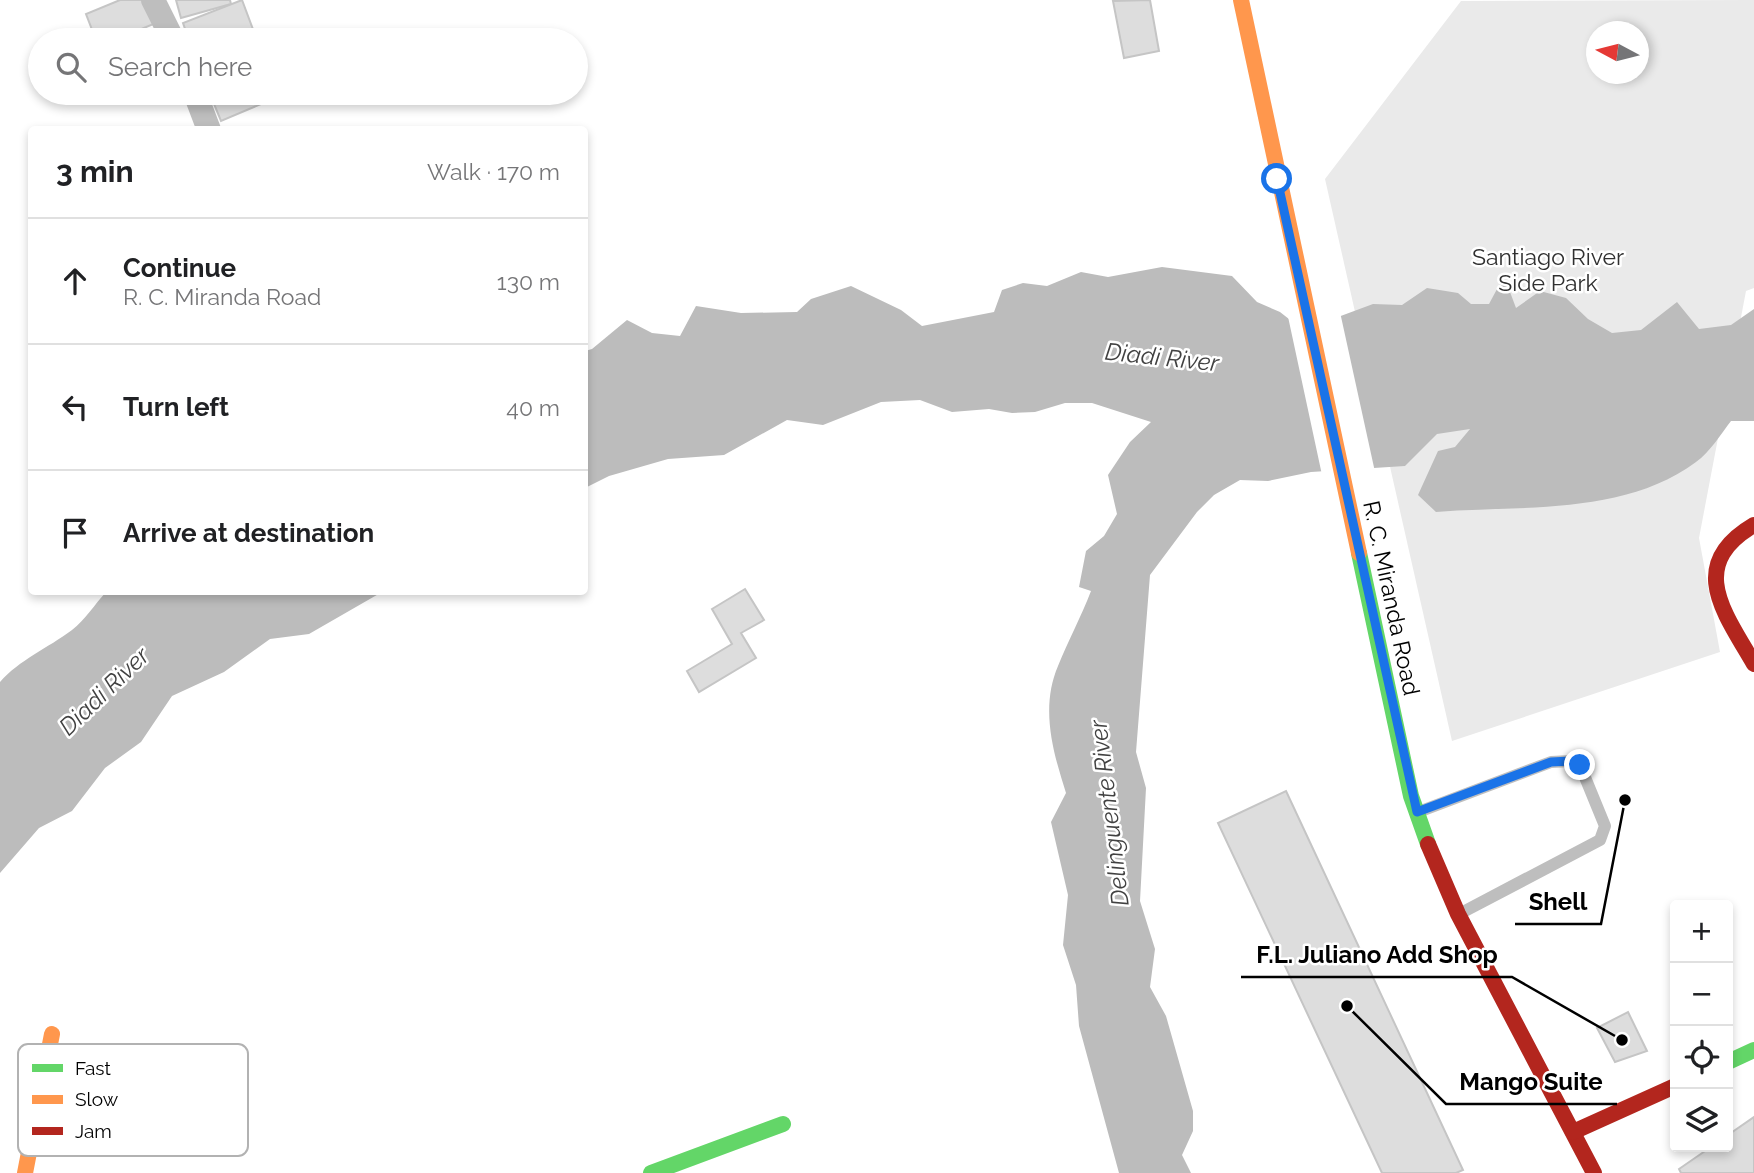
<!DOCTYPE html>
<html lang="en">
<head>
<meta charset="utf-8">
<style>
  body { margin:0; font-family:Raleway,sans-serif; background:#f2f2f2; color:#202124 }
  .controls { position:absolute; right:21px; bottom:21px; display:grid; overflow:hidden; border-radius:7px; box-shadow:0 4px 10px #0003 }
  .controls button { width:63px; height:63px; display:grid; place-items:center; padding:0; border:0; border-bottom:2px solid #e0e0e0; background:#fff; color:#202124; font:35px sans-serif }
  .compass { position:absolute; left:1586px; top:21px; width:63px; height:63px; border-radius:50%; background:#fff; box-shadow:0 4px 10px #0003; rotate:277deg }
  .stop { position:absolute; width:21px; height:21px; margin:-16px; border:5px solid #1a73e8; border-radius:50%; background:#fff }
  .stop.end { background:#1a73e8; border-color:#fff; box-shadow:0 2px 7px #0008 }
  .list { margin:0; padding:0; list-style:none }
  h2 { display:flex; justify-content:space-between; align-items:center; height:91px; margin:0; padding:0 28px; font-size:30px }
  h2 small { font-size:23px; font-weight:400; color:#757577 }
  .list li { display:grid; grid-template-columns:46px 1fr auto; gap:21px; align-items:center; box-sizing:border-box; height:126px; padding:0 28px; border-top:2px solid #e0e0e0 }
  .list b { display:block; font-size:26px; white-space:nowrap }
  .list p { margin:0; font-size:23px; white-space:nowrap; color:#757577 }
  .list em { font-size:23px; font-style:normal; color:#757577 }
  .icon { flex:none; width:38px; height:38px; fill:none; stroke:currentColor; stroke-width:2; stroke-linecap:round; stroke-linejoin:round }
  .map { position:relative; flex:none; width:1754px; height:1173px; overflow:hidden }
  .search { position:absolute; background:#fff; box-shadow:0 4px 10px #0003; left:28px; top:28px; width:560px; height:77px; display:flex; align-items:center; gap:18px; box-sizing:border-box; padding:0 24px; border-radius:38px; color:#757577; font-size:26px }
  .panel { position:absolute; background:#fff; box-shadow:0 4px 10px #0003; left:28px; top:126px; width:560px; height:469px; border-radius:7px }
  .map>svg:first-child { display:block }
</style>
</head>
<body>
<div class="map">
<svg width="1754" height="1173" viewBox="0 0 1754 1173">
  <rect width="100%" height="100%" fill="#fff"/>
  <path fill="#eaeaea" fill-rule="evenodd" d="M1754,0V288L1746,291L1699,538L1720,652L1452,741L1325,179L1461,1ZM1596,32H1638V74H1596Z"/>
  <g fill="#bcbcbc">
    <path d="M1162,267L1232,276L1257,302L1280,312L1303,330L1373,304L1402,305L1427,288L1458,293L1471,304H1489L1504,276L1516,308L1540,291L1566,298L1588,319L1612,333L1641,330L1677,302L1699,329L1731,325L1754,309V421H1731C1721,434 1710,452 1696,462C1623,516 1521,505 1436,512L1418,495L1438,451L1455,447L1470,429L1437,434L1405,466L1311,472L1268,481L1240,480L1214,495L1197,512L1150,575L1136,752L1146,788L1140,901L1155,949L1150,987L1166,1016L1193,1111V1131L1182,1155L1191,1173H1119L1079,1026L1076,985L1063,945L1068,895L1051,822L1066,793C1053,752 1040,708 1058,666C1068,641 1081,617 1091,591L1079,587L1086,551L1104,536L1117,514L1108,475L1130,442L1151,422L1092,403H1065L1035,412L1012,413L989,409L952,412L920,400L881,402L823,425L787,420L724,455L668,459L609,476L585,488V351L592,349L627,320L652,333L680,336L696,306L741,313L797,312L811,299L851,286L901,310L922,326L994,312L1002,290L1023,283L1047,286L1081,272L1108,277Z"/>
    <path d="M106,592H382L309,634L270,639L224,672L172,696L141,742L105,768L72,811L39,828L0,873V682C19,660 48,648 72,630C85,620 95,604 106,592Z"/>
  </g>
  <path fill="#fff" d="M1287,312L1303,326L1340,312L1375,472L1322,475Z"/>
  <g fill="#ddd" stroke="#c5c5c5" stroke-width="2">
    <path d="M120,0H147L156,23L115,40H96L86,14Z"/>
    <path d="M176,0H230L231,4L181,18Z"/>
    <path d="M242,0L257,40H189L183,23Z"/>
    <path d="M1150,0L1159,51L1124,58L1113,1Z"/>
    <path d="M160,27L164,40H124Z"/>
    <path d="M241,93H287L221,121L214,104Z"/>
    <path d="M745,589L764,620L741,633L756,658L699,692L687,671L732,644L712,609Z"/>
    <path d="M1286,791L1463,1170L1456,1173H1382L1218,823Z"/>
    <path d="M1628,1012L1647,1051L1615,1062L1597,1028Z"/>
    <path d="M1754,1117V1173H1681L1679,1169L1711,1147H1728V1135Z"/>
  </g>
  <g fill="none" stroke-linecap="round" stroke-linejoin="round">
    <path stroke="#bebebe" stroke-width="12" d="M1421,811L1551,762L1571,761L1580,765L1605,826L1600,840L1463,912"/>
    <g stroke="#bebebe" stroke-width="24">
      <path d="M153,0L173,40"/>
      <path d="M195,93L209,130"/>
    </g>
    <g stroke="#63d668" stroke-width="16">
      <path d="M1359,553L1411,796L1428,844"/>
      <path d="M1728,1062L1754,1050"/>
      <path d="M651,1173L783,1124"/>
    </g>
    <g stroke="#ff974d" stroke-width="16">
      <path d="M1241,0L1359,553"/>
      <path d="M25,1173L52,1034"/>
    </g>
    <g stroke="#b3261e" stroke-width="16">
      <path d="M1754,525C1686,565 1724,612 1754,664"/>
      <path d="M1428,844L1458,914L1594,1173"/>
      <path d="M1573,1132L1675,1086"/>
    </g>
  </g>
  <g fill="none" stroke-linecap="round" stroke-linejoin="round">
    <path stroke="#1a73e8" stroke-width="9" d="M1277,179L1417,812L1551,762L1571,761L1580,765"/>
  </g>
  <g text-anchor="middle" dominant-baseline="central" stroke-width="5" stroke-linejoin="round" paint-order="stroke">
    <g font-size="23" fill="#303030" stroke="#fff">
      <text x="1548" y="256">Santiago River<tspan x="1548" dy="26">Side Park</tspan></text>
    </g>
    <g font-size="23" fill="#000" stroke="#fff">
      <text transform="translate(1392 598) rotate(78)">R. C. Miranda Road</text>
    </g>
    <g font-size="24" font-style="italic" fill="#414141" stroke="#fff">
      <text transform="translate(1162 357) rotate(6)">Diadi River</text>
      <text transform="translate(104 691) rotate(-44)">Diadi River</text>
      <text transform="translate(1109 813) rotate(-97)">Delinguente River</text>
    </g>
  </g>
  <rect x="18" y="1044" width="230" height="112" rx="10" fill="#fff" stroke="#b2b2b2" stroke-width="2"/>
  <rect x="32" y="1064" width="31" height="8" fill="#63d668"/>
  <rect x="32" y="1095" width="31" height="9" fill="#ff974d"/>
  <rect x="32" y="1127" width="31" height="8" fill="#b3261e"/>
  <g font-size="19" fill="#000">
    <text x="75" y="1075">Fast</text>
    <text x="75" y="1106">Slow</text>
    <text x="75" y="1138">Jam</text>
  </g>
  <path fill="none" stroke="#000" stroke-width="2.5" d="M1625 800L1601 924H1515M1622 1040L1512 977H1241M1347 1006L1446 1104H1617"/>
  <g fill="#000" stroke="#fff" stroke-width="2.5">
    <circle cx="1625" cy="800" r="7"/>
    <circle cx="1622" cy="1040" r="7"/>
    <circle cx="1347" cy="1006" r="7"/>
  </g>
  <g font-size="24" text-anchor="middle" font-weight="bold" fill="#000" stroke="#fff" stroke-width="5" stroke-linejoin="round" paint-order="stroke">
    <text x="1558" y="910">Shell</text>
    <text x="1377" y="963">F.L. Juliano Add Shop</text>
    <text x="1531" y="1090">Mango Suite</text>
  </g>
</svg>
<div class="controls">
<button>+</button>
<button>−</button>
<button><svg class="icon" aria-label="locate" viewBox="0 0 24 24"><circle cx="12" cy="12" r="6"/><path d="M12 2v4M12 18v4M2 12h4M18 12h4"/></svg></button>
<button><svg class="icon" aria-label="layers" viewBox="0 0 24 24"><path d="M12 4l9 5-9 5-9-5zM3 14l9 5 9-5"/></svg></button>
</div>
<svg class="compass" viewBox="-18 -18 36 36"><path d="M0-13l5 13h-10z" fill="#e53935"/><path d="M0 13l5-13h-10z" fill="#757577"/></svg>
<div class="stop" style="left:1277px;top:179px"></div>
<div class="stop end" style="left:1580px;top:765px"></div>
<div class="search"><svg class="icon" aria-label="search" viewBox="0 0 24 24"><circle cx="10" cy="10" r="6"/><path d="M15 15l6 6"/></svg>Search here</div>
<section class="panel">
<h2>3 min<small>Walk · 170 m</small></h2>
<ul class="list">
<li><svg class="icon" aria-label="ahead" viewBox="0 0 24 24"><path d="M12 20V5M6 11l6-6 6 6"/></svg><div><b>Continue</b><p>R. C. Miranda Road</p></div><em>130 m</em></li>
<li><svg class="icon" aria-label="left" viewBox="0 0 24 24"><path d="M17 20v-9H6M10 6l-5 5 5 5"/></svg><div><b>Turn left</b></div><em>40 m</em></li>
<li><svg class="icon" aria-label="arrive" viewBox="0 0 24 24"><path d="M6 21V4h12l-3 4 3 4H6"/></svg><div><b>Arrive at destination</b></div></li>
</ul>
</section>
</div>
</body>
</html>
